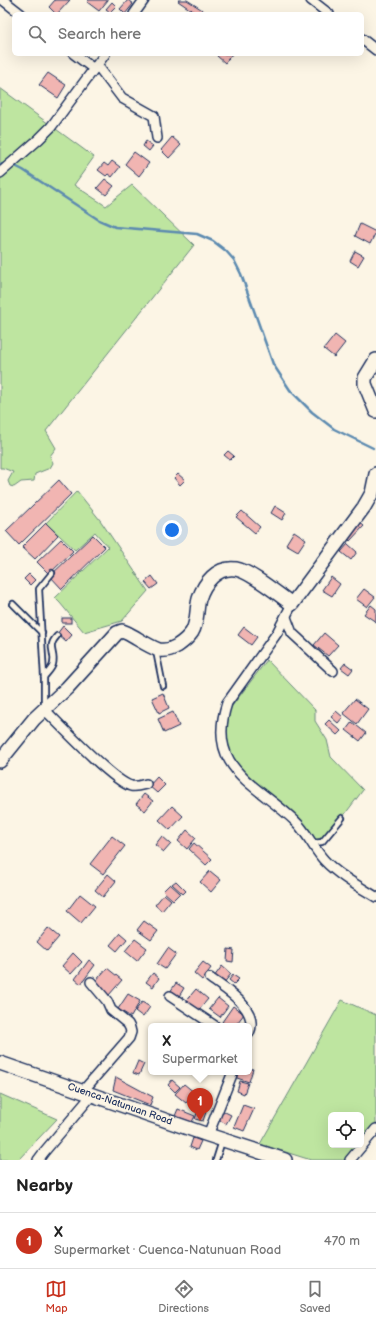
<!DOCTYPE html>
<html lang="en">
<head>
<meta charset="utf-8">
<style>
  body { margin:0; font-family:"Balsamiq Sans",sans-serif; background:#f6f6f6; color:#222 }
  .controls { position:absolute; right:12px; bottom:12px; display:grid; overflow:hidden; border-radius:6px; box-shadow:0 4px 16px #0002 }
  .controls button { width:36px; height:36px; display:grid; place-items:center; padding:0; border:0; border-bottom:1px solid #e0e0e0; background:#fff; color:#222; font:20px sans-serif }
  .you { position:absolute; left:172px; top:530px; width:14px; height:14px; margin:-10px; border:3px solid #fff; border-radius:50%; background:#1a73e8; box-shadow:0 0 0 6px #1a73e833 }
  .badge { display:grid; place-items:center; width:26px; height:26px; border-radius:50%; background:#c8321e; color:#fff; font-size:13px; font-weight:700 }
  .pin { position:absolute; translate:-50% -33px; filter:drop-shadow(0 1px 2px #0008) }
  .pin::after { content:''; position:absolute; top:21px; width:14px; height:12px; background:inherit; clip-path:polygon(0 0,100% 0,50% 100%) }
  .popup { position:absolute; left:148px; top:1023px; width:104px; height:52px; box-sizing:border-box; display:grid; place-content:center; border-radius:6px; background:#fff; filter:drop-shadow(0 1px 3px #0005); font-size:13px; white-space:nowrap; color:#767676 }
  .popup b { font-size:15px; color:#222 }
  .popup::after { content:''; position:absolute; left:50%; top:100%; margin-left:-8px; border:8px solid transparent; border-top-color:#fff }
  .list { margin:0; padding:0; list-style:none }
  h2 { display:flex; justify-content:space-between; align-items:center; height:52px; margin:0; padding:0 16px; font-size:17px }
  h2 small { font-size:13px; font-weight:400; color:#767676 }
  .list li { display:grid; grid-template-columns:26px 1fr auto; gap:12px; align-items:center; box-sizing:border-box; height:56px; padding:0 16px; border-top:1px solid #e0e0e0 }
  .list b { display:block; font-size:15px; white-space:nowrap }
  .list p { margin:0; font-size:13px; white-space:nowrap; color:#767676 }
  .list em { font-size:13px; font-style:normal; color:#767676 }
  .icon { flex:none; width:22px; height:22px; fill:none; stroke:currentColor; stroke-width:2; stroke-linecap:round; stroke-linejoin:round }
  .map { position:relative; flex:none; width:376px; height:1160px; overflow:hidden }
  .search { position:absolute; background:#fff; box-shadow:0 4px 16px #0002; left:12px; right:12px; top:12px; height:44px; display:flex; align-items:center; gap:10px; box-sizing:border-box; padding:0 14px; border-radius:6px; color:#767676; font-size:15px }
  .sheet { height:108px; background:#fff }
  nav { display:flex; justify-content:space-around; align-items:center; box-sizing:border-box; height:56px; border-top:1px solid #e0e0e0; background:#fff; font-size:11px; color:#767676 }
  nav a { display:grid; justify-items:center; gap:2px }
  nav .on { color:#c8321e }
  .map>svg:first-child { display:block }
</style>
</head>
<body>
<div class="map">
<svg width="376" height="1160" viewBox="0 0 376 1160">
  <rect width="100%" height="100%" fill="#fcf5e5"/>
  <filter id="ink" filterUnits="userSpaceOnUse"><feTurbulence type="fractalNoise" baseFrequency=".025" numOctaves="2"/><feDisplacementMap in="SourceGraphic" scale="8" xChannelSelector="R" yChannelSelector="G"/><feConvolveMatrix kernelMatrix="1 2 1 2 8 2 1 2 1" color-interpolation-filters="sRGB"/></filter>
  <g filter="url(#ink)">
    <g fill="#bee5a0" stroke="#6c8a7f" fill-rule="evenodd">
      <path d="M0,88L94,157L74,185L106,206L132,185L194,245L46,431L56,448L50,456L53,463L50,468L35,474L34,481L21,482L14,487L10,486L8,481L13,472L3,468H0Z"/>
      <path d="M77,491L100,520L148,591L122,621L84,632L60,603L55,598L108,547L95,532L75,550L46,523Z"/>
      <path d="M267,660L315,710V721L327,740L331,757L363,790L321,846L246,780L229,749L226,730L229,710Z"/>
      <path d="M342,1000L376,1015V1129L351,1160H311L260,1144ZM331,1115H361V1145H331Z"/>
      <path d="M0,1094L57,1119L18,1160H0Z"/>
    </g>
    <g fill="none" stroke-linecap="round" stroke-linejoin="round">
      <g stroke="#5c8ab0" stroke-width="2.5">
        <path d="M0,164H7"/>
        <path d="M13,165L23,170L99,220L115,227L197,234L213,241L226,251L234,260L241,274L273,364L290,390L312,412L334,429L373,448"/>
      </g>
    </g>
    <g fill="#f1b5b2" stroke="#1b2f5e">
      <path d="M55,0H70L57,14H56L49,7Z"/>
      <path d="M89,0H108L99,11L87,2Z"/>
      <path d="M128,0L133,4L125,14L120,9Z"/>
      <path d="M179,0H187L204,11L202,14H197L178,1Z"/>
      <path d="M112,2L116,6L110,12L106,9Z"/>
      <path d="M218,54H232L225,63L217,56Z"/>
      <path d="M48,73L66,85L58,98L39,85Z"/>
      <path d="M172,137L181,145L169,158L161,150Z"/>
      <path d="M146,141L153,146L149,151L143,146Z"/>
      <path d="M134,152L149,163L139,176L125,164Z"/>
      <path d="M112,161L120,167L112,177L108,174L106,176L98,170L104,163L108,166Z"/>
      <path d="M105,179L114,186L106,195L97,188Z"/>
      <path d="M360,224L376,232L370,244L355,236Z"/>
      <path d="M355,251L364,256L358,266L350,261Z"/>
      <path d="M335,335L345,343L334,357L324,349Z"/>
      <path d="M228,451L234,456L230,460L224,455Z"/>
      <path d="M178,474L185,480L180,485L174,478Z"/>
      <path d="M59,480L71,494L19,545L6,531Z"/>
      <path d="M275,506L286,513L282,520L271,513Z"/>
      <path d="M242,511L260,527L255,533L236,517Z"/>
      <path d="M359,522L364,526L350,541L345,536Z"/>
      <path d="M46,523L58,535L35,559L22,547Z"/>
      <path d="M294,531L306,539L298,551L286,544Z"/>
      <path d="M93,535L105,547L62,589L50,576Z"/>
      <path d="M61,539L73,551L49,574L37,562Z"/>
      <path d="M348,544L357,552L351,560L341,552Z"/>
      <path d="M29,574L35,580L30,585L24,579Z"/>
      <path d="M152,576L158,584L151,589L145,582Z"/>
      <path d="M331,577L340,584L332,596L322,590Z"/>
      <path d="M364,589L375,597L367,607L356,599Z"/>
      <path d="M371,605L376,609V622L364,614Z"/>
      <rect x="62" y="618" width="9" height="5"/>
      <path d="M63,626L72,635L66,642L57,634Z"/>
      <path d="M244,627L257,637L251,645L238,635Z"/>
      <path d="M324,633L338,645L328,656L314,645Z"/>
      <path d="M345,663L353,669L349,674L341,668Z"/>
      <path d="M163,693L169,708L159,713L152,698Z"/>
      <path d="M355,699L368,709L357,724L343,713Z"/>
      <path d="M336,711L343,717L338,723L331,717Z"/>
      <path d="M173,712L179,726L164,733L158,719Z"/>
      <path d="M329,720L341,731L337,735L325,724Z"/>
      <path d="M352,722L366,733L360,741L346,730Z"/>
      <path d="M157,777L165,785L157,793L149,786Z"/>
      <path d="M144,794L153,801L145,811L136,804Z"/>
      <path d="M172,806L183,816L170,830L159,820Z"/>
      <path d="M187,830L196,838L187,849L178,841Z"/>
      <path d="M112,836L125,846L103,874L90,864Z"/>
      <path d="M162,836L171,844L164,852L155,845Z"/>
      <path d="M194,843L212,859L206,865L189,849Z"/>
      <path d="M210,871L221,880L211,892L200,882Z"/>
      <path d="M108,874L116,881L103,897L95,890Z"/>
      <path d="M176,881L186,891L183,894L172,884Z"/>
      <path d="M170,884L180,893L173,900L163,891Z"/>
      <path d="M80,894L95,906L81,923L67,911Z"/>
      <path d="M164,894L171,900L162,911L155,905Z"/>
      <path d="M144,921L158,931L151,940L137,930Z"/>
      <path d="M48,928L59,937L47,951L37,942Z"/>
      <path d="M120,933L127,939L117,951L110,945Z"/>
      <path d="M135,939L147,948L137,961L125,951Z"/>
      <path d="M168,948L176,954L165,969L157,964Z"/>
      <path d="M228,949L234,950L233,962L227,961Z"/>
      <path d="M73,953L82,962L71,974L62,966Z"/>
      <path d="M89,960L95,965L81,984L75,979Z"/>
      <path d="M203,962L211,968L202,980L194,973Z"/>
      <path d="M222,966L231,974L223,984L214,977Z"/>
      <path d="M107,968L122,980L109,995L94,983Z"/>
      <path d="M153,973L159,978L153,987L146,982Z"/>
      <path d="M233,975L239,979L234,984L229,980Z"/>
      <path d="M176,983L184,988L178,998L170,992Z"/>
      <path d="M196,989L208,999L198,1011L185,1002Z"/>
      <path d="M128,994L140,1001L131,1017L118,1009Z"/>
      <path d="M218,998L228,1006L220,1017L209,1009Z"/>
      <path d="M142,1002L150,1007L143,1017L135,1011Z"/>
      <path d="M233,1006L244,1014L235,1026H227L222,1022Z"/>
      <path d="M138,1061L144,1064L139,1075L133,1073Z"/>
      <path d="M249,1068L253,1069L249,1082L234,1077L236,1072H249Z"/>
      <path d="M116,1077L153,1097L150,1105L113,1090Z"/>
      <path d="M172,1080L180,1087L175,1092L168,1085Z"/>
      <path d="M240,1081L248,1083L244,1094L237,1091Z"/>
      <path d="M184,1084L195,1093L186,1103L175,1094Z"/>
      <path d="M243,1105L254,1109L244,1131L234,1127Z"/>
      <path d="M178,1109L195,1116L192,1122L175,1116Z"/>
      <path d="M198,1110L206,1112L203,1121L195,1119Z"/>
      <path d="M221,1110L231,1115L226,1124L216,1118Z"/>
      <path d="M193,1138L201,1141L197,1150L190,1147Z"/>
    </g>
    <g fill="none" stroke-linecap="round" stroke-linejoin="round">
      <defs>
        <g id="lane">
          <path d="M13,604L42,633"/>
          <path d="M156,651L163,686"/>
          <path d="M44,677C47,673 52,669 53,664C56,652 46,648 57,636"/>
          <path d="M44,706V677L39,589L52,573"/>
          <path d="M313,843L322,842L342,818"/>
          <path d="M216,1160L222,1141"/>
        </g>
        <g id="street">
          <path d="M3,0L21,14"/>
          <path d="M311,0L329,14"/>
          <path d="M134,14L144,0"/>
          <path d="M362,39L376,50"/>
          <path d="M74,54L94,69"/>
          <path d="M97,65L122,98L154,116L157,138"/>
          <path d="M0,173L39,139L51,127L105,54"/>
          <path d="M292,604L277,633L227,703C205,769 257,784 295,821C307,832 313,848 324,860C338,875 358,886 376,897"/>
          <path d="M286,617L292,633L333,671"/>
          <path d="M44,709C59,724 114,782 131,786C136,787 142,785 146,784"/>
          <path d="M210,978C226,990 260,1009 249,1033"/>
          <path d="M170,996L215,1026"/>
          <path d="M82,1092L129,1038L131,1032L130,1028L128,1024L111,1010L107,1001L91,982"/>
          <path d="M208,1135L233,1072"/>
          <path d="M38,1160L44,1152L92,1095"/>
          <path d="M350,1160L376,1129"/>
        </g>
        <g id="secondary">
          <path d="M376,360L365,378V384L376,411"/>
          <path d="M0,761L34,719L67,688L117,633L122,631L127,633C137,638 148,646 159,650C165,651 172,649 177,646C183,642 188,638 192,632C198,622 196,610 199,599C204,583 217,566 236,569C250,571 279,595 292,604L364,507L372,493L376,474"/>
          <path d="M0,1063L208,1135L285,1160"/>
        </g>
      </defs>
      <use href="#lane" stroke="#1b2f5e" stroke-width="8"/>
      <use href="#street" stroke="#1b2f5e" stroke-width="12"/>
      <use href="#secondary" stroke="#1b2f5e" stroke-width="16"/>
      <use href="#lane" stroke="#fcf5e5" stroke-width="4.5"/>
      <use href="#street" stroke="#fcf5e5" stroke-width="9"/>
      <use href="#secondary" stroke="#fcf5e5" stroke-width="13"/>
    </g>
  </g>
  <g text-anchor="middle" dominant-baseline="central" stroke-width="3.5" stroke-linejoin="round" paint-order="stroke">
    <g font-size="10" fill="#1b2f5e" stroke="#fcf5e5">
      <text transform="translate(120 1104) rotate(19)">Cuenca-Natunuan Road</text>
    </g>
  </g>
</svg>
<div class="controls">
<button><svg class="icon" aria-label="locate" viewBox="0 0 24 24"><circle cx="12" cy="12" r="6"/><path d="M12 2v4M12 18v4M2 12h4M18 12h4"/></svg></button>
</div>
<div class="you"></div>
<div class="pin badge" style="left:200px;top:1121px">1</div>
<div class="popup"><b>X</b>Supermarket</div>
<div class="search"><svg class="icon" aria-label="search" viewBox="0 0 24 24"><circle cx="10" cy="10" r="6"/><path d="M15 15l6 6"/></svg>Search here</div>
</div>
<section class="sheet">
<h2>Nearby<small></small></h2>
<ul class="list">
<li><span class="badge">1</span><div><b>X</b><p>Supermarket · Cuenca-Natunuan Road</p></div><em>470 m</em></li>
</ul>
</section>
<nav>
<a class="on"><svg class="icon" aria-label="map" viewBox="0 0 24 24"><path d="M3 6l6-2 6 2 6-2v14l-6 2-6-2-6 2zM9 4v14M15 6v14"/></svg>Map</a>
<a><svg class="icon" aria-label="directions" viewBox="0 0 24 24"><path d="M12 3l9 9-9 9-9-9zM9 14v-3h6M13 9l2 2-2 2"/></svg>Directions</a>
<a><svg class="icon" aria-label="saved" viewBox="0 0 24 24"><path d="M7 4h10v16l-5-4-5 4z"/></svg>Saved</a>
</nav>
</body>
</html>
